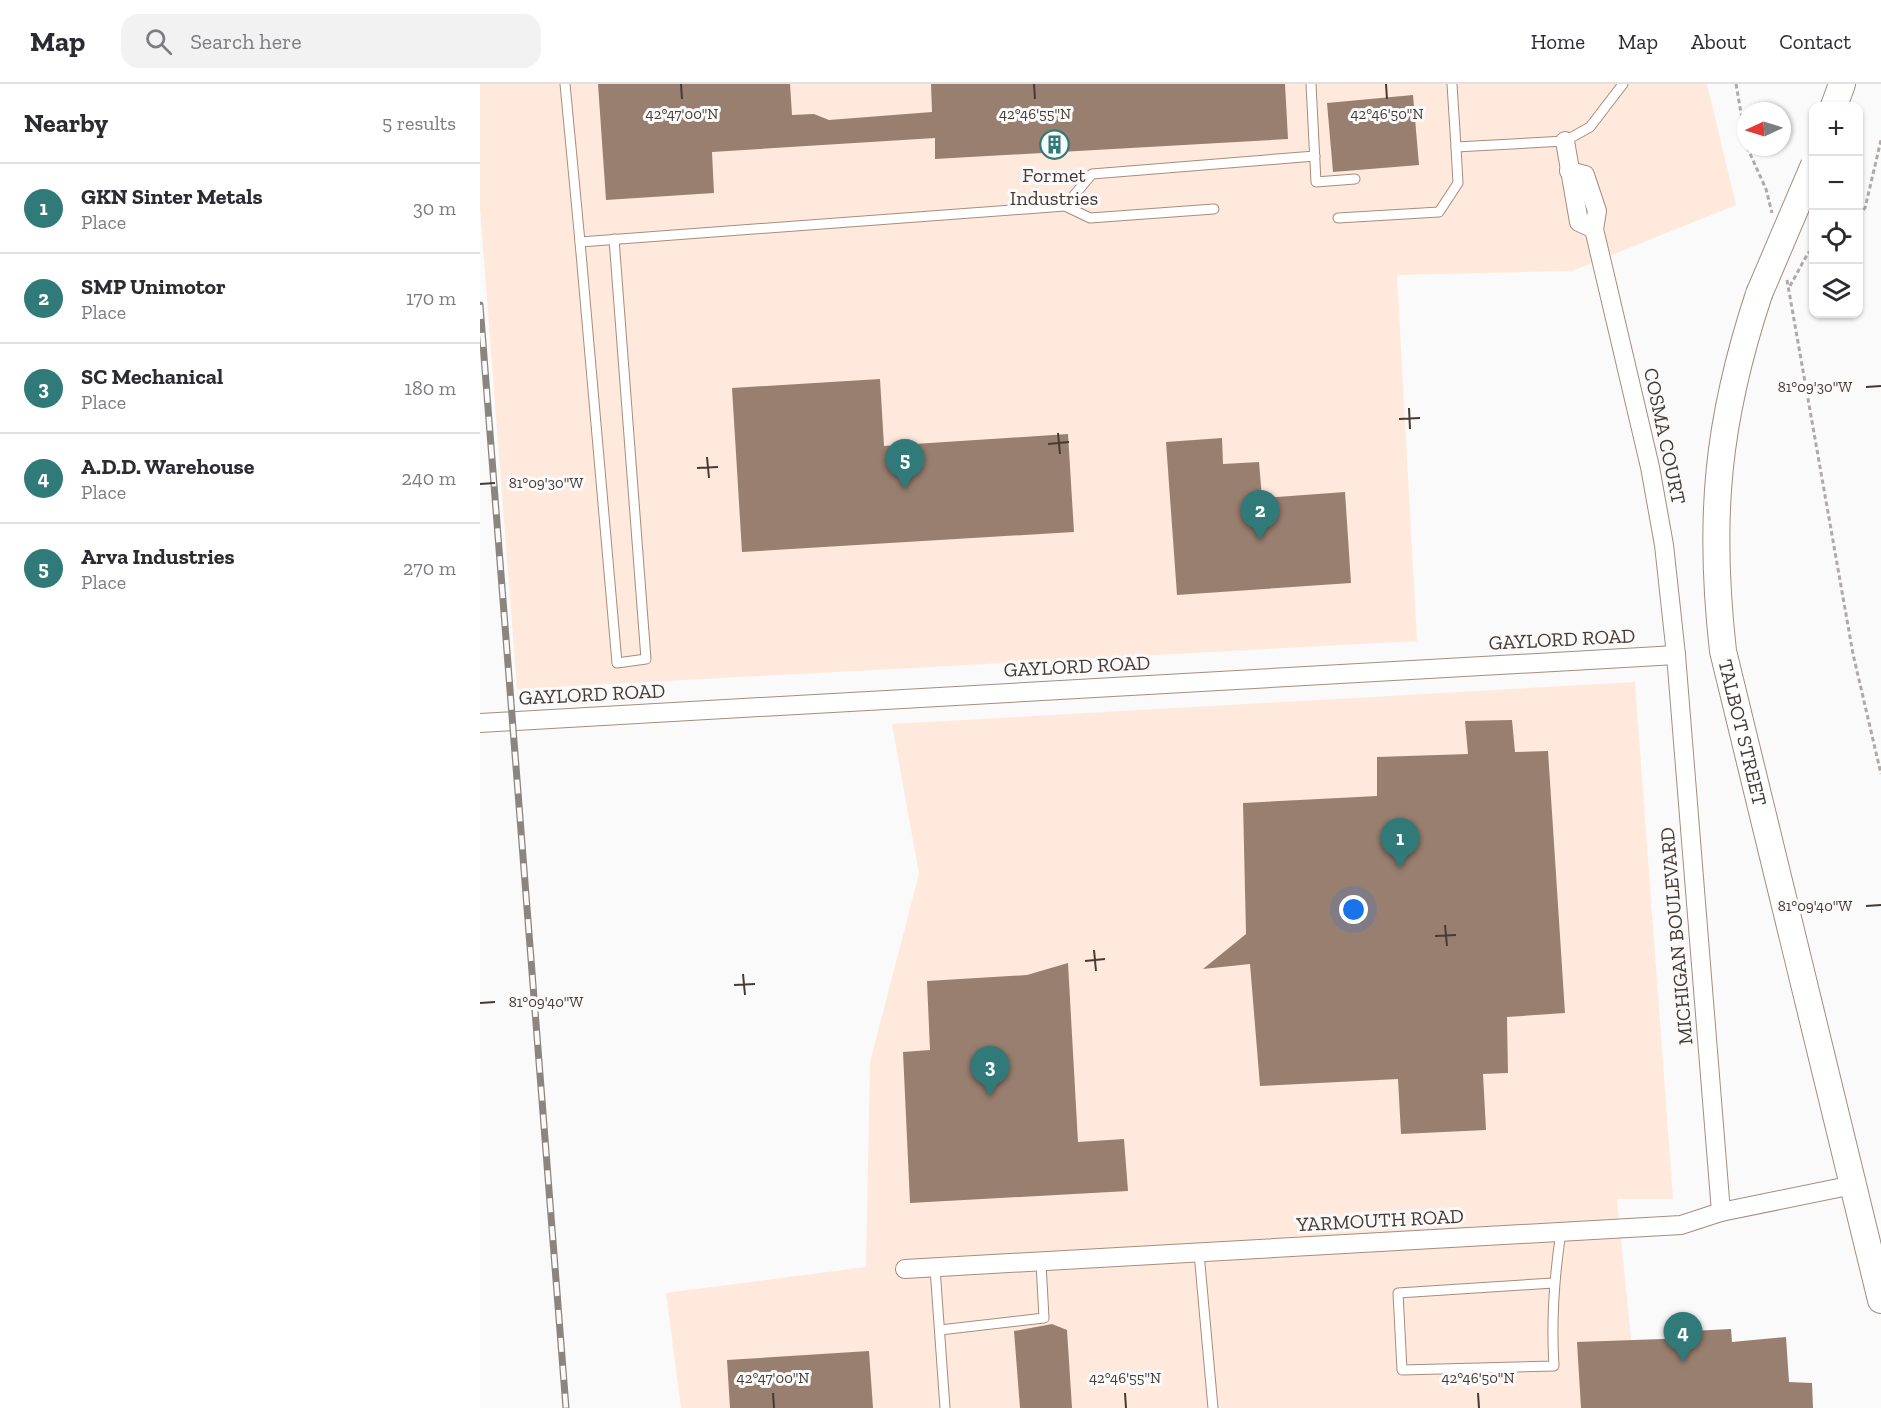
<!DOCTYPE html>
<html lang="en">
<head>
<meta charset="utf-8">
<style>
  body { margin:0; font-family:"Zilla Slab",serif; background:#f2f2f3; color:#2b2b33 }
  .controls { position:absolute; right:18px; top:18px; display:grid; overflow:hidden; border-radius:12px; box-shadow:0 2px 4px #0004 }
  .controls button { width:54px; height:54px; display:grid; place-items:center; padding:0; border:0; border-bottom:2px solid #e1e1e2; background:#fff; color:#2b2b33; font:30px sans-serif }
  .compass { position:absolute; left:1257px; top:18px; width:54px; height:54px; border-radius:50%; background:#fff; box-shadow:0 2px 4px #0004; rotate:266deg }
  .you { position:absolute; left:874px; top:826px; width:21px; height:21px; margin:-15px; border:4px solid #fff; border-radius:50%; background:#1a73e8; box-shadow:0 0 0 9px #1a73e833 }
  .badge { display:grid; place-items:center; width:39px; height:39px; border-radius:50%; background:#317a7a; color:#fff; font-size:20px; font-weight:700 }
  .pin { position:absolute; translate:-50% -50px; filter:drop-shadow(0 2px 3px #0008) }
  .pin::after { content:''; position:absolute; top:32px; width:21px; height:18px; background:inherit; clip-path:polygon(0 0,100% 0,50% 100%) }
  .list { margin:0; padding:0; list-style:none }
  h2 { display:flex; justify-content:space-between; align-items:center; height:78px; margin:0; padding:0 24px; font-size:26px }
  h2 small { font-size:20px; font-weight:400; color:#7c7c81 }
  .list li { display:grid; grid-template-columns:39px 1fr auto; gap:18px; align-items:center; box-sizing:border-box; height:90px; padding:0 24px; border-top:2px solid #e1e1e2 }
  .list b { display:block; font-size:22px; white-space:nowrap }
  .list p { margin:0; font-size:20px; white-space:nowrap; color:#7c7c81 }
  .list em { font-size:20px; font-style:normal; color:#7c7c81 }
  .icon { flex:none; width:33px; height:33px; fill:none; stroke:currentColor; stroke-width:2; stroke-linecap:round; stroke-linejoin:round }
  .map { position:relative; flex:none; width:1401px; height:1324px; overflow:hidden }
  header { display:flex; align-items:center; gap:36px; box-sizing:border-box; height:84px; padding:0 30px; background:#fff; border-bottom:2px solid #e1e1e2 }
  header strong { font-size:28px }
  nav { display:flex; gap:33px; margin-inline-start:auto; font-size:21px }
  .search { width:420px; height:54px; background:#f2f2f3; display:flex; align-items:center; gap:15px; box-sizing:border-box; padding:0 21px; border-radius:18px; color:#7c7c81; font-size:22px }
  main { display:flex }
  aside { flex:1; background:#fff }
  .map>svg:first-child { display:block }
</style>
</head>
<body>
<header>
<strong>Map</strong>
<div class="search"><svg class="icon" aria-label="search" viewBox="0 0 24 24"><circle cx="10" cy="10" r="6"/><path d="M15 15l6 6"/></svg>Search here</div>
<nav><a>Home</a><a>Map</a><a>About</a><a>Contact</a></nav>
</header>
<main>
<aside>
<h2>Nearby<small>5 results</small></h2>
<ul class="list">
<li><span class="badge">1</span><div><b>GKN Sinter Metals</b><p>Place</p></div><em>30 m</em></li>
<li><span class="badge">2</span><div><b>SMP Unimotor</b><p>Place</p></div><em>170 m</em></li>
<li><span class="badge">3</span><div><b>SC Mechanical</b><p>Place</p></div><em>180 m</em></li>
<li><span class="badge">4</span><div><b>A.D.D. Warehouse</b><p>Place</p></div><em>240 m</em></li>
<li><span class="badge">5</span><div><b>Arva Industries</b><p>Place</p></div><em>270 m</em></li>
</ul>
</aside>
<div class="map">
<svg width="1401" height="1324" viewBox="0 0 1401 1324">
  <rect width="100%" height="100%" fill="#fafafa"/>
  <g fill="#ffe9dc">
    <path d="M0,0H1227L1256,121L1092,187L917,191L937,557L37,605L0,125Z"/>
    <path d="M1155,598L1193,1115H1137L1158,1324H201L186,1209L386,1183L390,978L439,790L412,640Z"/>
  </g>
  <g fill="#997f6f">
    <path d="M118,0H310L312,31L334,30L349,36L452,28L451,0H805L808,55L455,75V54L232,68L234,109L126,116Z"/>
    <path d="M933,11L939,81L853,88L847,19Z"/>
    <path d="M400,295L404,362L588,350L594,448L262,468L252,304Z"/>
    <path d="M742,354L743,380L779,378L782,414L865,408L871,499L697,511L686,358Z"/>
    <path d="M1032,636L1035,668L1068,667L1085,929L1027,933L1028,989L1003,990L1006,1046L921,1050L918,995L780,1002L770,880L723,885L766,850L763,719L897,712V673L988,670L985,637Z"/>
    <path d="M588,879L598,1058L644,1055L648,1107L430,1119L423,968L450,966L447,897L547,891Z"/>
    <path d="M572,1240L587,1246L592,1324H540L534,1247Z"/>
    <path d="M1251,1245L1252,1258L1306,1253L1309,1298L1332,1299L1333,1324H1101L1097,1258L1211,1254V1247Z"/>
    <path d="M389,1267L393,1324H250L247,1276Z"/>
  </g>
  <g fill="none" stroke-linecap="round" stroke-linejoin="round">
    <defs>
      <g id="lane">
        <path d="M85,0L100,158L585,122L612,90L835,72"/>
        <path d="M831,0L836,98L875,95"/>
        <path d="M972,0L976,63L1085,57L1110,43L1143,0"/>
        <path d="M585,122L610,134L734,125"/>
        <path d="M858,134L959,128L978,99L976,63"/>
        <path d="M100,158L137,579L166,575L134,155"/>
        <path d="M719,1169L733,1324"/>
        <path d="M455,1184L465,1324"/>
        <path d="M1073,1199L918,1209L922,1286L1074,1282C1071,1236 1074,1194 1081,1148"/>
        <path d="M460,1246L564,1234L561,1179"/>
      </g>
      <g id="street">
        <path d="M1085,57L1099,138L1114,145"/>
        <path d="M1089,87L1105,91L1117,127L1114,145L1170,383L1184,461L1196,571L1241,1128"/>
        <path d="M0,639L1196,571"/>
        <path d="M425,1185L1201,1141L1241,1128L1373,1101"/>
      </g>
      <g id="secondary">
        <path d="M1354,22L1362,0"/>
        <path id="s1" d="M1279,210C1237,337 1228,434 1243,567L1401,1216"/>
      </g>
    </defs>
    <use href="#lane" stroke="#a78c7c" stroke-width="11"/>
    <use href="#street" stroke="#a78c7c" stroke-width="20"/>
    <use href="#secondary" stroke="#a78c7c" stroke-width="28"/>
    <g stroke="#afaaa7" stroke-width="3" stroke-dasharray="4.5 3" stroke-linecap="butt">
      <path d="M1256,0L1266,58"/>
      <path d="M1267,63L1286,105L1292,129"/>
      <path d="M1378,131L1385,124L1401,56"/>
      <path d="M1307,196L1373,570L1401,690"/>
      <path d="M1310,202L1328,169L1334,167"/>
    </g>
    <use href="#lane" stroke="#fff" stroke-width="9"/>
    <use href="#street" stroke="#fff" stroke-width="18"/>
    <use href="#secondary" stroke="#fff" stroke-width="26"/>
    <defs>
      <path id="rail" d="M0,221L86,1324"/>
    </defs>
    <use href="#rail" stroke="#8b847f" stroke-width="7"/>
    <use href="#rail" stroke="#fafafa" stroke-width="4.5" stroke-dasharray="14" stroke-linecap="butt"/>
    <defs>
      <path id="secondary-bridge" d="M1279,210L1334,81"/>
    </defs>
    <use href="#secondary-bridge" stroke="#a78c7c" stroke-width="28" stroke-linecap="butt"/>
    <use href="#secondary-bridge" stroke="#fff" stroke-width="26"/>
  </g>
  <path fill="none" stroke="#463a33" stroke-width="2" d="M201,0L202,15M554,0L555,15M906,0L907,15M1386,303L1401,302M929,324L930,345M919,335L940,334M578,349L580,370M568,360L589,358M227,373L229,394M217,384L238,383M0,400L15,399M1386,822L1401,821M965,841L967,862M955,852L976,851M614,866L616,887M605,877L625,875M263,890L265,911M254,901L275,900M0,919L15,918M293,1309L294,1324M645,1309L646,1324M998,1309L999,1324"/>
  <defs>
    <symbol id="building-ring" viewBox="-11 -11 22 22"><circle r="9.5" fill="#fafafa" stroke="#317a7a" stroke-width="1.5"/><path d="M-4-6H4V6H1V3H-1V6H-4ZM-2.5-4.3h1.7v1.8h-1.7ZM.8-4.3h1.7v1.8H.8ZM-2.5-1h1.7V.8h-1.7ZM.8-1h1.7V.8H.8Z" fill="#317a7a"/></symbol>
  </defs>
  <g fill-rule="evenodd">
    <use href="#building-ring" x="558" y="44" width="33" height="33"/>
  </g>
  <g text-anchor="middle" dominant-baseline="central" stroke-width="6" stroke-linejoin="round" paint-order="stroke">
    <g font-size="20" fill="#463a33" stroke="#fafafa">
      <text x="574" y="91">Formet<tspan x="574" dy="23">Industries</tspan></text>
    </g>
    <g font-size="20" fill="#463a33" stroke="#fafafa">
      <text transform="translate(1185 352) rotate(78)">COSMA COURT</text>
      <text transform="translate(1082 555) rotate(-3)">GAYLORD ROAD</text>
      <text transform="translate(597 582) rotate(-3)">GAYLORD ROAD</text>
      <text transform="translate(112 610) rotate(-3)">GAYLORD ROAD</text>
      <text stroke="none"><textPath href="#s1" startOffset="446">TALBOT STREET</textPath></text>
      <text transform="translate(1196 852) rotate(-95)">MICHIGAN BOULEVARD</text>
      <text transform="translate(900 1136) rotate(-3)">YARMOUTH ROAD</text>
    </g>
  </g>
  <g font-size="15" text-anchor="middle" fill="#463a33" stroke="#fafafa" stroke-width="6" stroke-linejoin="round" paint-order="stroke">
    <text x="202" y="35">42°47'00"N</text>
    <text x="555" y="35">42°46'55"N</text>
    <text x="907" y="35">42°46'50"N</text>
    <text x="1335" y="308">81°09'30"W</text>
    <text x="66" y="404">81°09'30"W</text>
    <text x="1335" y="827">81°09'40"W</text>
    <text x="66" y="923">81°09'40"W</text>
    <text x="293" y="1299">42°47'00"N</text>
    <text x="645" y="1299">42°46'55"N</text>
    <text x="998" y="1299">42°46'50"N</text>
  </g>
</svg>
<div class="controls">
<button>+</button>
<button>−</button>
<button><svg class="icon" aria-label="locate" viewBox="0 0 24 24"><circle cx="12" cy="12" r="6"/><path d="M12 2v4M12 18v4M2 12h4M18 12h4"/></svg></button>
<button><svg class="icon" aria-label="layers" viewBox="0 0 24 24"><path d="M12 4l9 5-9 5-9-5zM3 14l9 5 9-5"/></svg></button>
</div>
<svg class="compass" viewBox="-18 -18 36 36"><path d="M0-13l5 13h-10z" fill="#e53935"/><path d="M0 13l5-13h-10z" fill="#7c7c81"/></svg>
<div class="you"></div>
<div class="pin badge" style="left:920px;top:784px">1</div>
<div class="pin badge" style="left:780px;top:456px">2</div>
<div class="pin badge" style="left:510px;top:1012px">3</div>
<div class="pin badge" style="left:1203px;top:1278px">4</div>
<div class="pin badge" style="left:425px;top:405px">5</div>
</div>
</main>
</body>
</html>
